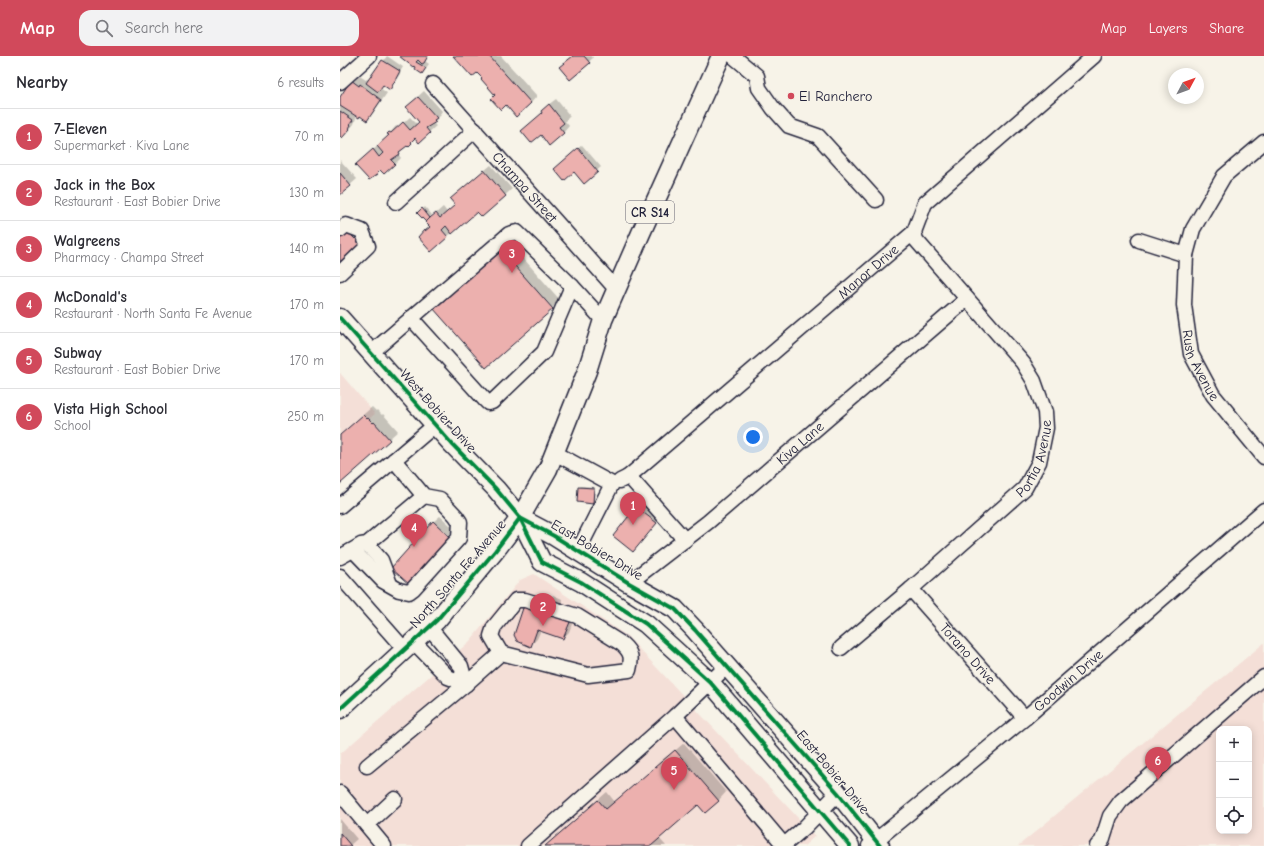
<!DOCTYPE html>
<html lang="en">
<head>
<meta charset="utf-8">
<style>
  body { margin:0; font-family:"Comic Neue",sans-serif; background:#f2f2f3; color:#2b2b33 }
  .controls { position:absolute; right:12px; bottom:12px; display:grid; overflow:hidden; border-radius:8px; box-shadow:0 2px 10px #0003 }
  .controls button { width:36px; height:36px; display:grid; place-items:center; padding:0; border:0; border-bottom:1px solid #e1e1e2; background:#fff; color:#2b2b33; font:20px sans-serif }
  .compass { position:absolute; left:828px; top:12px; width:36px; height:36px; border-radius:50%; background:#fff; box-shadow:0 2px 10px #0003; rotate:49deg }
  .you { position:absolute; left:413px; top:381px; width:14px; height:14px; margin:-10px; border:3px solid #fff; border-radius:50%; background:#1a73e8; box-shadow:0 0 0 6px #1a73e833 }
  .badge { display:grid; place-items:center; width:26px; height:26px; border-radius:50%; background:#d1495b; color:#fff; font-size:13px; font-weight:700 }
  .pin { position:absolute; translate:-50% -33px; filter:drop-shadow(0 1px 2px #0008) }
  .pin::after { content:''; position:absolute; top:21px; width:14px; height:12px; background:inherit; clip-path:polygon(0 0,100% 0,50% 100%) }
  .list { margin:0; padding:0; list-style:none }
  h2 { display:flex; justify-content:space-between; align-items:center; height:52px; margin:0; padding:0 16px; font-size:17px }
  h2 small { font-size:13px; font-weight:400; color:#7c7c81 }
  .list li { display:grid; grid-template-columns:26px 1fr auto; gap:12px; align-items:center; box-sizing:border-box; height:56px; padding:0 16px; border-top:1px solid #e1e1e2 }
  .list b { display:block; font-size:15px; white-space:nowrap }
  .list p { margin:0; font-size:13px; white-space:nowrap; color:#7c7c81 }
  .list em { font-size:13px; font-style:normal; color:#7c7c81 }
  .icon { flex:none; width:22px; height:22px; fill:none; stroke:currentColor; stroke-width:2; stroke-linecap:round; stroke-linejoin:round }
  .map { position:relative; flex:none; width:924px; height:790px; overflow:hidden }
  header { display:flex; align-items:center; gap:24px; box-sizing:border-box; height:56px; padding:0 20px; background:#d1495b; color:#fff }
  header strong { font-size:19px }
  nav { display:flex; gap:22px; margin-inline-start:auto; font-size:14px }
  .search { width:280px; height:36px; background:#f2f2f3; display:flex; align-items:center; gap:10px; box-sizing:border-box; padding:0 14px; border-radius:12px; color:#7c7c81; font-size:15px }
  main { display:flex }
  aside { flex:1; background:#fff }
  .map>svg:first-child { display:block }
</style>
</head>
<body>
<header>
<strong>Map</strong>
<div class="search"><svg class="icon" aria-label="search" viewBox="0 0 24 24"><circle cx="10" cy="10" r="6"/><path d="M15 15l6 6"/></svg>Search here</div>
<nav><a>Map</a><a>Layers</a><a>Share</a></nav>
</header>
<main>
<aside>
<h2>Nearby<small>6 results</small></h2>
<ul class="list">
<li><span class="badge">1</span><div><b>7-Eleven</b><p>Supermarket · Kiva Lane</p></div><em>70 m</em></li>
<li><span class="badge">2</span><div><b>Jack in the Box</b><p>Restaurant · East Bobier Drive</p></div><em>130 m</em></li>
<li><span class="badge">3</span><div><b>Walgreens</b><p>Pharmacy · Champa Street</p></div><em>140 m</em></li>
<li><span class="badge">4</span><div><b>McDonald's</b><p>Restaurant · North Santa Fe Avenue</p></div><em>170 m</em></li>
<li><span class="badge">5</span><div><b>Subway</b><p>Restaurant · East Bobier Drive</p></div><em>170 m</em></li>
<li><span class="badge">6</span><div><b>Vista High School</b><p>School</p></div><em>250 m</em></li>
</ul>
</aside>
<div class="map">
<svg width="924" height="790" viewBox="0 0 924 790">
  <rect width="100%" height="100%" fill="#f7f3e8"/>
  <filter id="ink" filterUnits="userSpaceOnUse"><feTurbulence type="fractalNoise" baseFrequency=".025" numOctaves="2"/><feDisplacementMap in="SourceGraphic" scale="8" xChannelSelector="R" yChannelSelector="G"/><feConvolveMatrix kernelMatrix="1 2 1 2 8 2 1 2 1" color-interpolation-filters="sRGB"/></filter>
  <g filter="url(#ink)">
    <g fill="#f4dfd7" fill-rule="evenodd">
      <path d="M0,317L35,358L0,386Z"/>
      <path d="M194,518L287,580L475,780L464,790H0V698L130,585L180,524Z"/>
      <path d="M924,587V790H678ZM879,673H909V775H879Z"/>
    </g>
    <g fill="#0003">
      <path d="M47,0L63,11L60,16H61L50,32L43,28L40,32L47,37L33,57L27,63L20,59H17L14,68L9,74L0,79V44L12,25L18,19L26,24L27,23L30,24Z"/>
      <path d="M61,0H89L85,5L89,8L82,17L74,8Z"/>
      <path d="M114,0H161L197,40L191,47L156,39L137,15Z"/>
      <path d="M233,0H252L253,2L230,22Z"/>
      <path d="M84,35L102,55L100,58L101,59L93,67L96,70L79,85L76,82L67,89L58,98L61,102L55,108L41,113L29,123L23,103L50,79L49,78L56,70L58,72L70,61L77,68L80,65L73,45Z"/>
      <path d="M216,43L230,60L225,65L229,70L223,77L203,57L208,49Z"/>
      <path d="M242,89L261,111L244,126L234,115L219,109Z"/>
      <path d="M0,104L17,123L0,138Z"/>
      <path d="M151,109L172,133L142,160L138,155L107,181H79L90,170L93,160L103,151L107,156L116,148L118,137Z"/>
      <path d="M85,151L92,159L86,164L79,157Z"/>
      <path d="M12,171L24,185L2,205L0,203V182Z"/>
      <path d="M169,186L220,244L212,252H95Z"/>
      <path d="M32,351L36,355L37,354L42,359L43,358L58,375L0,426V379Z"/>
      <path d="M241,430L255,431L254,445L252,446L239,432Z"/>
      <path d="M303,445L322,460L293,495L274,480Z"/>
      <path d="M100,460L119,477L77,523L93,466Z"/>
      <path d="M213,539L222,543L221,554L235,560L229,576L223,582L201,574L197,583L191,589L206,546Z"/>
      <path d="M344,687L386,736L378,745L358,748L319,782L326,790H205L267,736L275,746Z"/>
      <path d="M0,763L17,783L9,790H0Z"/>
    </g>
    <g fill="#ecb0ae" stroke="#22223b">
      <path d="M59,0H88L84,7L82,8L78,4L76,6L86,12L82,18L76,14L74,10L73,11Z"/>
      <path d="M113,0H149L191,47L176,61L166,49L161,54L151,43L155,39L141,23L142,22L137,17L132,21Z"/>
      <path d="M233,0H244L250,7L230,24L219,11Z"/>
      <path d="M42,4L60,15L50,34L43,29L38,36L26,27Z"/>
      <path d="M11,24L19,30L20,28L41,44L27,65L20,60L19,62L0,50V41Z"/>
      <path d="M78,41L97,62L94,64L96,66L86,72L90,77L79,87L75,82L71,86L72,87L68,91L67,90L59,96L60,98L51,104L55,108L44,118L40,114L37,117L38,118L29,124L15,109L33,93L39,101L43,97L37,90L49,79L47,78L49,76L51,77L63,66L70,74L79,66L66,51Z"/>
      <path d="M209,48L224,67L219,71L224,77L209,90L201,79L191,87L181,75L202,57L201,55Z"/>
      <path d="M0,55L13,64L10,68L11,69L9,72L10,73L2,82L0,80Z"/>
      <path d="M238,92L258,116L244,128L234,116L224,125L214,113Z"/>
      <path d="M144,114L166,140L142,161L137,156L112,178L106,170L102,174L108,181L91,196L78,181L84,174L85,175L90,171L85,166L96,157L100,162L115,149L110,143Z"/>
      <path d="M0,117L11,130L0,139Z"/>
      <path d="M82,152L90,162L86,166L77,157Z"/>
      <path d="M7,175L12,178L11,179L15,183L16,182L20,189L1,206L0,204V181Z"/>
      <path d="M160,193L213,253L146,312L93,252Z"/>
      <path d="M23,359L27,363L28,362L33,367L34,366L50,384L0,428V379Z"/>
      <path d="M238,431L254,432L253,448L237,446Z"/>
      <path d="M296,451L317,467L293,496L273,480Z"/>
      <path d="M93,465L113,484L71,530L51,512Z"/>
      <path d="M184,549H216L215,561L230,566L223,583L197,574L191,591L177,585L174,579Z"/>
      <path d="M335,694L379,745L365,757L358,749L311,790H205L258,744L266,753Z"/>
      <path d="M0,777L11,790H0Z"/>
    </g>
    <g fill="none" stroke-linecap="round" stroke-linejoin="round">
      <defs>
        <g id="minor">
          <path d="M393,0L417,20L419,32L433,52L449,70L478,80L536,144"/>
          <path d="M0,26L29,0"/>
          <path id="s1" d="M93,28L277,234"/>
          <path id="s2" d="M924,86L884,120L853,173L846,199L844,249L851,298L873,339L924,401"/>
          <path d="M56,146L135,74"/>
          <path d="M0,174L6,169L22,175L28,190L0,217"/>
          <path d="M799,184L846,199"/>
          <path d="M71,262L145,344L148,347L152,346L204,296L232,230"/>
          <path d="M31,297L169,178L177,176L232,230L263,264"/>
          <path d="M215,397L272,428L238,495"/>
          <path id="s3" d="M288,421L574,176L585,147L754,0"/>
          <path d="M280,425L288,421L292,424L345,484"/>
          <path d="M0,450L95,369"/>
          <path d="M27,488L41,504L50,528"/>
          <path d="M11,495L21,489L27,488L84,440"/>
          <path d="M0,501L11,495H14L43,525L59,534L69,536L73,533L119,482L120,466L116,460L100,443L84,440L54,404"/>
          <path d="M0,520L65,594"/>
          <path id="s4" d="M289,527L368,466L627,243"/>
          <path id="s5" d="M571,533L685,662"/>
          <path d="M89,571L121,610L126,628"/>
          <path d="M74,586L108,621L126,628"/>
          <path id="s6" d="M501,592L571,533L685,432L699,406L706,372L705,356L694,325L683,307L576,184L574,176"/>
          <path d="M335,660L444,789"/>
          <path d="M27,710L126,628L161,597L248,619L289,614C292,602 292,597 282,588L237,560L185,544H176L154,571L151,580L161,597"/>
          <path d="M0,737L44,790"/>
          <path d="M27,769L55,743"/>
          <path d="M188,790L335,660L387,610"/>
          <path d="M443,790L464,772L498,737"/>
          <path id="s7" d="M529,790L685,662L924,454"/>
          <path d="M757,790L762,785L770,760L781,745L924,621"/>
        </g>
        <g id="major">
          <path d="M0,262L112,388L156,433L180,462L202,506L241,526L306,568L370,626L510,790"/>
          <path d="M180,462L214,480L289,527L335,553L355,574L498,737L540,790"/>
          <path d="M0,653L97,564L155,495L180,462L208,413L247,315L263,264L301,177L381,0"/>
        </g>
      </defs>
      <use href="#minor" stroke="#22223b" stroke-width="17"/>
      <use href="#major" stroke="#22223b" stroke-width="21"/>
      <use href="#minor" stroke="#f7f3e8" stroke-width="14"/>
      <use href="#major" stroke="#f7f3e8" stroke-width="18"/>
      <defs>
        <g id="cycleway">
          <path d="M0,262L112,388L156,433L180,462L202,506L241,526L306,568L370,626L510,790"/>
          <path d="M180,462L214,480L289,527L335,553L355,574L498,737L540,790"/>
          <path d="M0,653L97,564L155,495L180,462"/>
        </g>
      </defs>
      <use href="#cycleway" stroke="#f7f3e8" stroke-width="6"/>
      <use href="#cycleway" stroke="#00873e" stroke-width="4"/>
    </g>
  </g>
  <circle fill="#d1495b" stroke="#f7f3e8" stroke-width="1.5" cx="451" cy="40" r="4"/>
  <g text-anchor="middle" dominant-baseline="central" stroke-width="3" stroke-linejoin="round" paint-order="stroke">
    <rect fill="#f7f3e8" stroke="#62616f" stroke-width="1" x="286" y="145" width="48" height="22" rx="3"/>
    <g font-size="13" font-weight="bold" fill="#22223b">
      <text x="310" y="156">CR S14</text>
    </g>
    <g font-size="14" fill="#22223b" stroke="#f7f3e8" text-anchor="start">
      <text x="459" y="40">El Ranchero</text>
    </g>
    <g font-size="14" fill="#22223b" stroke="#f7f3e8">
      <text stroke="none"><textPath href="#s1" startOffset="138">Champa Street</textPath></text>
      <text stroke="none"><textPath href="#s3" startOffset="316">Manor Drive</textPath></text>
      <text stroke="none"><textPath href="#s2" startOffset="254">Rush Avenue</textPath></text>
      <text transform="translate(98 355) rotate(48)">West Bobier Drive</text>
      <text stroke="none"><textPath href="#s4" startOffset="221">Kiva Lane</textPath></text>
      <text stroke="none"><textPath href="#s6" startOffset="275">Portia Avenue</textPath></text>
      <text transform="translate(257 494) rotate(31)">East Bobier Drive</text>
      <text transform="translate(118 518) rotate(-49)">North Santa Fe Avenue</text>
      <text stroke="none"><textPath href="#s5" startOffset="86">Torano Drive</textPath></text>
      <text stroke="none"><textPath href="#s7" startOffset="259">Goodwin Drive</textPath></text>
      <text transform="translate(493 716) rotate(50)">East Bobier Drive</text>
    </g>
  </g>
</svg>
<div class="controls">
<button>+</button>
<button>−</button>
<button><svg class="icon" aria-label="locate" viewBox="0 0 24 24"><circle cx="12" cy="12" r="6"/><path d="M12 2v4M12 18v4M2 12h4M18 12h4"/></svg></button>
</div>
<svg class="compass" viewBox="-18 -18 36 36"><path d="M0-13l5 13h-10z" fill="#e53935"/><path d="M0 13l5-13h-10z" fill="#7c7c81"/></svg>
<div class="you"></div>
<div class="pin badge" style="left:293px;top:469px">1</div>
<div class="pin badge" style="left:203px;top:570px">2</div>
<div class="pin badge" style="left:172px;top:217px">3</div>
<div class="pin badge" style="left:74px;top:491px">4</div>
<div class="pin badge" style="left:334px;top:734px">5</div>
<div class="pin badge" style="left:818px;top:724px">6</div>
</div>
</main>
</body>
</html>
